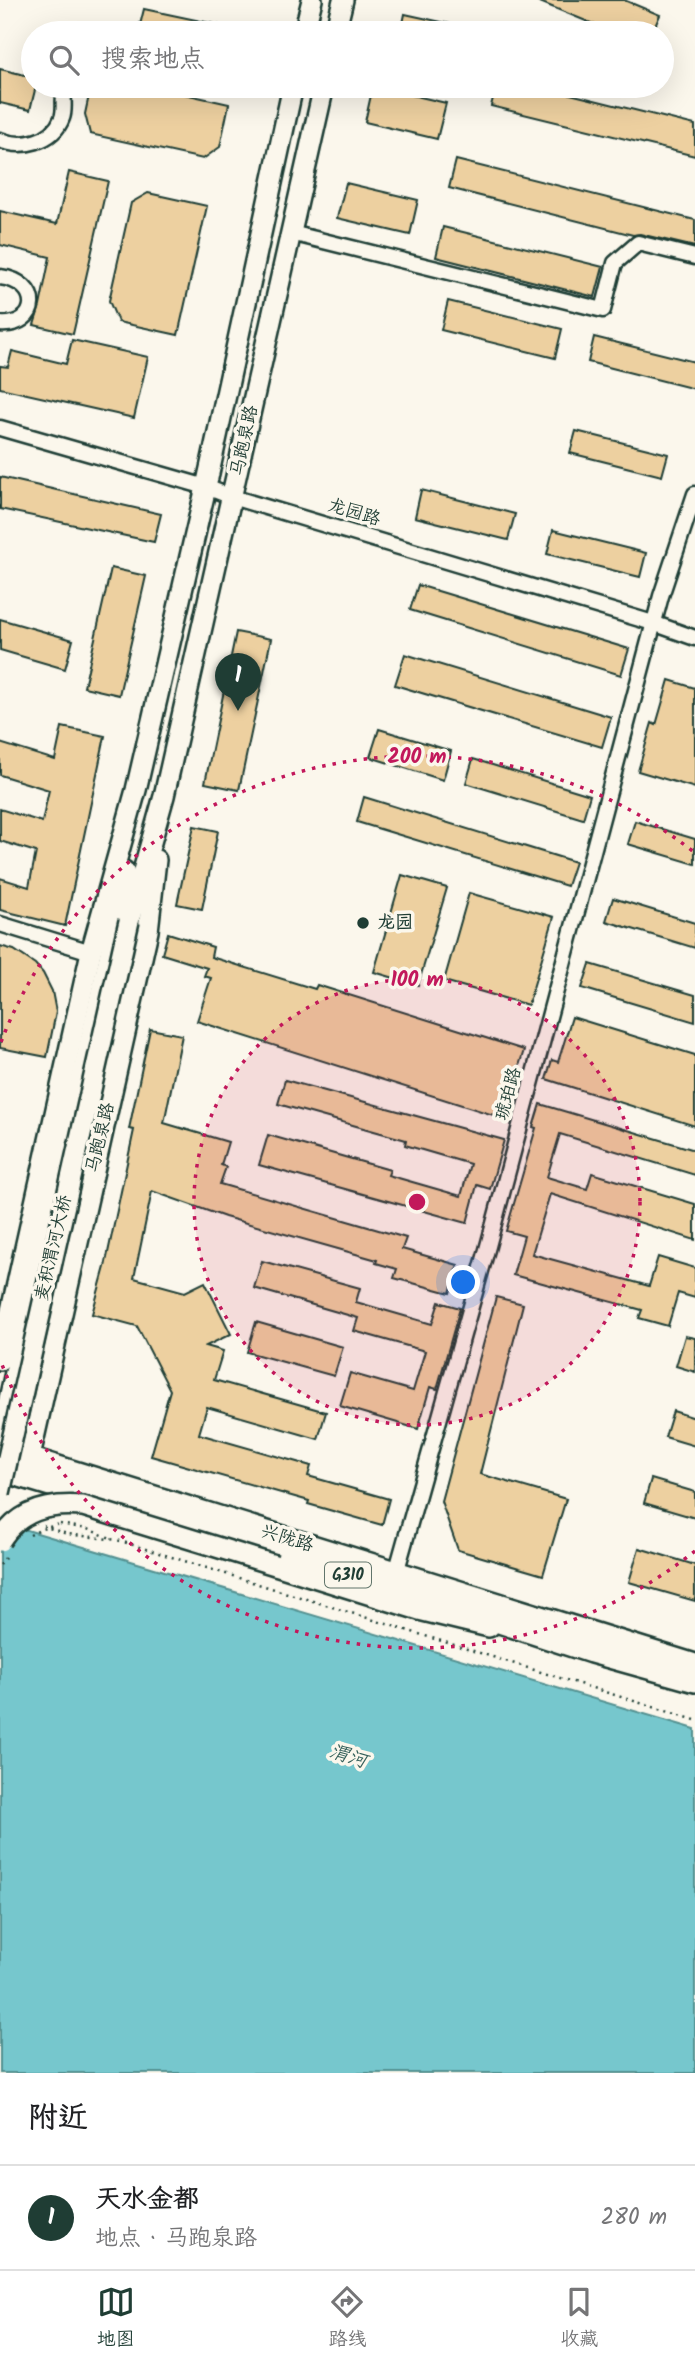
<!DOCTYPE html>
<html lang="zh">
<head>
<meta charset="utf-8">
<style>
  body { margin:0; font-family:Kalam,"LXGW WenKai TC",sans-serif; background:#f6f6f6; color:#202124 }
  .you { position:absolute; left:464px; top:1283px; width:24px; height:24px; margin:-18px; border:5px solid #fff; border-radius:50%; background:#1a73e8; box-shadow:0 0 0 10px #1a73e833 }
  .badge { display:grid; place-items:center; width:46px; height:46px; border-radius:50%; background:#1f3d34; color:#fff; font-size:23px; font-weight:700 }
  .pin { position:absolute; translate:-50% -58px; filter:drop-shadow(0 2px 4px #0008) }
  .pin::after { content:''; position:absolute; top:37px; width:24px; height:21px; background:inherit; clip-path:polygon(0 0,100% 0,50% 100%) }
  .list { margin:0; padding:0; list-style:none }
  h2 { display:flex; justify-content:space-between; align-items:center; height:91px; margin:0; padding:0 28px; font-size:30px }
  h2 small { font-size:23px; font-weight:400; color:#757577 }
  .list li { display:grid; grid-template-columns:46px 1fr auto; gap:21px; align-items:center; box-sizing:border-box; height:105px; padding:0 28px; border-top:2px solid #e0e0e0 }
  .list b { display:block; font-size:26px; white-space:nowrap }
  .list p { margin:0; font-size:23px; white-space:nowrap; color:#757577 }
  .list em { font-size:23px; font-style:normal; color:#757577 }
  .icon { flex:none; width:38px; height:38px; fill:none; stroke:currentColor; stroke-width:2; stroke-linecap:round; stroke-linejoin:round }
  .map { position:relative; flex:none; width:695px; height:2073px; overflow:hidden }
  .search { position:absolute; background:#fff; box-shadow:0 7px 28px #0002; left:21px; right:21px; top:21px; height:77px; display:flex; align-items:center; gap:18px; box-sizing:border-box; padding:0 24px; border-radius:38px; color:#757577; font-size:26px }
  .sheet { height:196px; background:#fff }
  nav { display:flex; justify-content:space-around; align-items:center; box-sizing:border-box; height:98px; border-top:2px solid #e0e0e0; background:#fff; font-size:19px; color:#757577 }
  nav a { display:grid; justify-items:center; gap:4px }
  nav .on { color:#1f3d34 }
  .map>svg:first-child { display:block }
</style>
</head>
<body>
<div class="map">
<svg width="695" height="2073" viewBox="0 0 695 2073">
  <rect width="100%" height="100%" fill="#fbf7ec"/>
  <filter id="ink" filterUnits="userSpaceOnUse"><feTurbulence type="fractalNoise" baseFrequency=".0143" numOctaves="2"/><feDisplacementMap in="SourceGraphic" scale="14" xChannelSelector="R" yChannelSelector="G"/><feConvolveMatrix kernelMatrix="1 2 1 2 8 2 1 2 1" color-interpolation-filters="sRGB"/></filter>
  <g filter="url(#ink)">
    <path fill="#76c7cd" stroke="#539090" stroke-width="2" d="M0,1522L695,1729V2073H0Z"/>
    <g fill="#edd0a0" stroke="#1f3d34" stroke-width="2">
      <path d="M535,0H624L660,15L652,33H615Z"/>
      <path d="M144,9L234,28V33H138Z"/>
      <path d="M405,14L469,28V33H401Z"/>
      <path d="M0,69L33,77V86H36L30,110L0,103Z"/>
      <path d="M91,86H149L229,104L220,147L203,159L90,134L85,114Z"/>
      <path d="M373,86L446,103L437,139L365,122Z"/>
      <path d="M496,86H538L695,125V156L491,106Z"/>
      <path d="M456,160L695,220V247L640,234L633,235L449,188Z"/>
      <path d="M69,172L108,181L73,334L34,325L40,306L50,257L0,245V211L57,224Z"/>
      <path d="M346,183L418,200L410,235L337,218Z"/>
      <path d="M148,193L207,206L178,335L118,322L109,301L131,203Z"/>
      <path d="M443,227L603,267L595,297L436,257Z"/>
      <path d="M448,301L562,329L555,358L441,330Z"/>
      <path d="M594,337L695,362V389L588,362Z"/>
      <path d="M72,340L148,357L134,418L0,388V366L8,367L12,351L66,364Z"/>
      <path d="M576,431L668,454L662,476L570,453Z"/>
      <path d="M0,477L161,514L154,542L0,509Z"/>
      <path d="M421,490L515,514L508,540L415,517Z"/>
      <path d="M553,530L646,553L640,577L547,554Z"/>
      <path d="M111,568L146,576L119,695L84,687Z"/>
      <path d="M418,585L629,649L621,675L410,610Z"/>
      <path d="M0,619L73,640L65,669L0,650Z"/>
      <path d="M236,632L271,639L239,790L205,783Z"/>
      <path d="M405,654L611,717L602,747L395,685Z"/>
      <path d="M669,680L695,688V788L638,771L652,723L656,725Z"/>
      <path d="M62,727L105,736L65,926L0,910V878L29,887L36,852L0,841V809L42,822L49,790L0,775V743L55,760Z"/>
      <path d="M379,729L451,751L443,780L370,757Z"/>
      <path d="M473,759L590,795L583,819L466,783Z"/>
      <path d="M364,797L575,862L567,886L357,822Z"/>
      <path d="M635,821L695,839V864L628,844Z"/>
      <path d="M194,826L218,831L202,909L177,904Z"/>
      <path d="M402,875L447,888L418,985L374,972Z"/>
      <path d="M469,893L554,917L528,1005L444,981Z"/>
      <path d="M613,898L695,923V948L606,921Z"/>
      <path d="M168,933L213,947L211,957L315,989L317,985L524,1050L511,1092L514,1093L506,1119L197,1021L211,978L204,976L207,968L162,954Z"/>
      <path d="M0,946L14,950L35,964L43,973L52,991L56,1012L47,1057L0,1048Z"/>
      <path d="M590,964L695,995V1022L582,988Z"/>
      <path d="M572,1017L695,1055V1126L546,1079L552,1060L558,1062Z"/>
      <path d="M150,1029L182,1035L164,1123L228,1142L221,1165L226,1167L220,1184L406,1238L402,1249L458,1265L450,1293L394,1278L397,1269L376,1263L377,1260L225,1217L152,1191L134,1278L185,1292L205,1282L231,1334L206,1346L223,1351L214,1380L326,1412L318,1439L207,1407L199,1434L311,1466L308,1476L389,1499L382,1525L308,1504L309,1501L151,1456L170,1390L137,1326L92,1314L105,1267L134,1130L129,1129Z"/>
      <path d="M285,1080L504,1140L490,1189L477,1185L467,1223L259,1165L268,1135L390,1170L388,1175L461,1196L470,1164L405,1145L406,1140L278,1104Z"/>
      <path d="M540,1104L695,1150V1175L560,1134L547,1177L587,1189L592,1173L695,1204V1240L550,1194L532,1254L649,1286L658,1257L695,1268V1298L678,1293L668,1326L639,1318L642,1310L513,1275L524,1236L506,1231L536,1128L533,1127Z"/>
      <path d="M262,1261L360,1288L356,1302L432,1324L439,1302L460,1308L437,1389L430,1387L418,1429L340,1406L350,1373L413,1391L425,1351L354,1331L358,1318L254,1288Z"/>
      <path d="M496,1297L523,1304L480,1474L566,1499L543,1575L458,1550L441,1501Z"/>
      <path d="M256,1322L343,1347L334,1376L247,1352Z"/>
      <path d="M685,1336L695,1338V1372L676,1366Z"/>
      <path d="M673,1411L695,1418V1446L665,1437Z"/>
      <path d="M651,1479L695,1492V1518L644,1503Z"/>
      <path d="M639,1548L695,1565V1601L629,1582Z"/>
    </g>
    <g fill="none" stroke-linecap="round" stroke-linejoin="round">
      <defs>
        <g id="minor">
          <path d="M0,140C22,149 53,142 62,118C66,108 61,97 66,86"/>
          <path d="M291,233L603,310L615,263L638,243L695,257"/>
          <path d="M0,277C43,282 40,327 0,324"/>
          <path d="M0,428L206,487L232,497L653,623L695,638"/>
          <path d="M0,924L91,952"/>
          <path d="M396,1573L488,1246L661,596L695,494"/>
        </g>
        <g id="major">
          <path d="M304,33L312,0"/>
          <path d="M335,33L343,0"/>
          <path d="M129,921L164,796L324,86"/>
          <path d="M0,1360L91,952L136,790L206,487L293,86"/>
          <path d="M0,1439L118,917L124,871"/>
          <path d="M26,1474L148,931L156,860"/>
          <path d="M275,1565L419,1610L489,1627"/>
        </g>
        <g id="highway">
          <path d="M0,1449L695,1665"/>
          <path d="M0,1470L423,1597L591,1652L695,1681"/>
        </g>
      </defs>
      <use href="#minor" stroke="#1f3d34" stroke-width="19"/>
      <use href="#major" stroke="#1f3d34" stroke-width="24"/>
      <use href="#highway" stroke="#1f3d34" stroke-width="26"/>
      <g stroke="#1f3d34" stroke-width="2.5" stroke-dasharray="2 5" stroke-linecap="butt">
        <path d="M60,1524L87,1529L111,1538"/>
        <path d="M43,1526L67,1534L117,1540L695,1720"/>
      </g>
      <use href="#minor" stroke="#fbf7ec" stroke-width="14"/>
      <use href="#major" stroke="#fbf7ec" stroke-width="19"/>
      <use href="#highway" stroke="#fbf7ec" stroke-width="21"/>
      <defs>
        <g id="major-bridge">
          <path d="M0,1493L129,921"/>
          <path d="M0,1541C19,1510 49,1503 83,1506L275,1565"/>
        </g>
      </defs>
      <use href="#major-bridge" stroke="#1f3d34" stroke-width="24" stroke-linecap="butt"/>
      <g stroke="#1f3d34" stroke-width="2.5" stroke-dasharray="2 5" stroke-linecap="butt">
        <path d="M30,1535L42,1529L60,1524"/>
        <path d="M0,1565L5,1558"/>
      </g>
      <use href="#major-bridge" stroke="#fbf7ec" stroke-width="19"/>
    </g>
  </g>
  <circle cx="417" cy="1202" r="223" fill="#c2185b" fill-opacity=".12"/>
  <g fill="none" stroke="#c2185b" stroke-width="3.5" stroke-dasharray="3.5 7">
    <circle cx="417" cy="1202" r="223"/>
    <path d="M695 1551A446 446 0 0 1 1 1362M1 1042A446 446 0 0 1 695 853"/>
  </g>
  <circle fill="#1f3d34" stroke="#fbf7ec" stroke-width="2.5" cx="363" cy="923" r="7"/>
  <g text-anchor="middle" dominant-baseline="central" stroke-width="7" stroke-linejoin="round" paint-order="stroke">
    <rect fill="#fbf7ec" stroke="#61756b" stroke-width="2" x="325" y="1562.5" width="46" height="25" rx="5"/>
    <g font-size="16" font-weight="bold" fill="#1f3d34">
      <text x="348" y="1575">G310</text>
    </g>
    <g font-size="18" fill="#1f3d34" stroke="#fbf7ec">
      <text transform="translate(245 441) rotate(-78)">马跑泉路</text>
      <text transform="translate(354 513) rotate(17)">龙园路</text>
      <text transform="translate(509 1094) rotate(-75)">琥珀路</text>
      <text transform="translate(101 1138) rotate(-77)">马跑泉路</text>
      <text transform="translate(54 1248) rotate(-77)">麦积渭河大桥</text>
      <text transform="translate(287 1539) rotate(17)">兴陇路</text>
    </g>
    <g font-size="18" font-weight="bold" fill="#1f3d34" stroke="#fbf7ec" text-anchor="start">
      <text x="377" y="923">龙园</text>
    </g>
    <g font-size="19" font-style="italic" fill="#35605a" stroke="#fbf7ec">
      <text transform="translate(348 1757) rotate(18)">渭河</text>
    </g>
  </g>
  <circle cx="417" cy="1202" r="10" fill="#c2185b" stroke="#fbf7ec" stroke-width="3.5"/>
  <g font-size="21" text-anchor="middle" font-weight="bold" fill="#c2185b" stroke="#fbf7ec" stroke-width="7" stroke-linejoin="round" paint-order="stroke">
    <text x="417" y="763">200 m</text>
    <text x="417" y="986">100 m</text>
  </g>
</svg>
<div class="you"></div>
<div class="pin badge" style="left:238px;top:711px">1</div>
<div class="search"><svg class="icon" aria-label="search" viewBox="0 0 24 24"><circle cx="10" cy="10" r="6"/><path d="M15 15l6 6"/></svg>搜索地点</div>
</div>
<section class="sheet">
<h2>附近<small></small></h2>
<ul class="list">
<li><span class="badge">1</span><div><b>天水金都</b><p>地点 · 马跑泉路</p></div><em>280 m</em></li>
</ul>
</section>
<nav>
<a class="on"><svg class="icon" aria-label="map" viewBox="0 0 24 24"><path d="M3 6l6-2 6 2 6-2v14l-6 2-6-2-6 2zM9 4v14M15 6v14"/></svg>地图</a>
<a><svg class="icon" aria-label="directions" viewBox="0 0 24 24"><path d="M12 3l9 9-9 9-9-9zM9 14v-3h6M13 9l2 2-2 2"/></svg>路线</a>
<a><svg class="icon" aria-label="saved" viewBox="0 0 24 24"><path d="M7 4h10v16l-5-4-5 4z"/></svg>收藏</a>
</nav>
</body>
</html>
